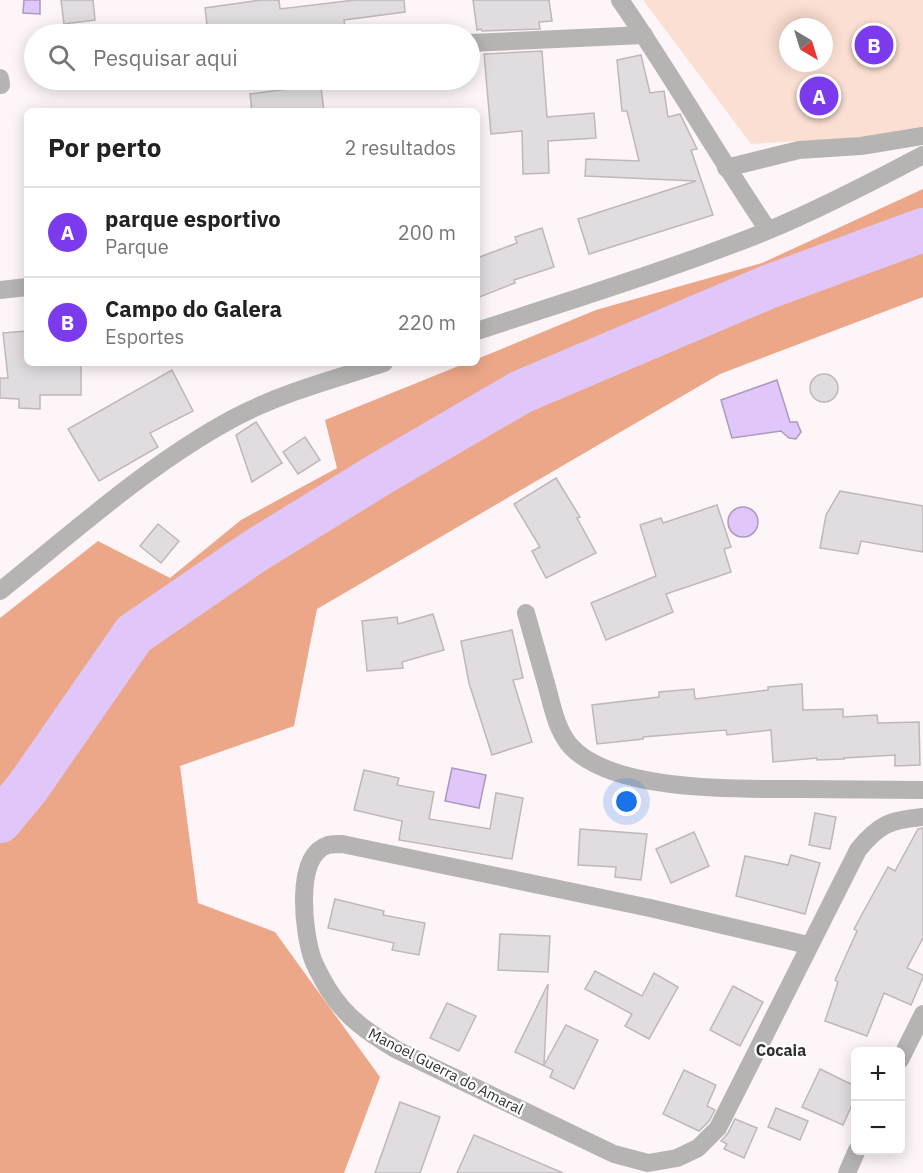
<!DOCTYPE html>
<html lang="pt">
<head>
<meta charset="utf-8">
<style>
  body { margin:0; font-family:"IBM Plex Sans",sans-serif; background:#f2f2f2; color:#222 }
  .controls { position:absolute; right:18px; bottom:18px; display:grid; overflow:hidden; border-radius:9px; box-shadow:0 3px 15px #0003 }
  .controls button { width:54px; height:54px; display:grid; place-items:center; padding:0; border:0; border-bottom:2px solid #e0e0e0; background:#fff; color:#222; font:30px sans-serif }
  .compass { position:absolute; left:779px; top:18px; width:54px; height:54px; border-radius:50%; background:#fff; box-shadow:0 3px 15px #0003; rotate:142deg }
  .you { position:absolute; left:627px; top:802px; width:21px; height:21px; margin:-15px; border:4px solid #fff; border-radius:50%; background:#1a73e8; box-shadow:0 0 0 9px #1a73e833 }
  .badge { display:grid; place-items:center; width:39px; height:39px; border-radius:50%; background:#7c3aed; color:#fff; font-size:20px; font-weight:700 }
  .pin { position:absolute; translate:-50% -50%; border:3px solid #fff; box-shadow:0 2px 6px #0006 }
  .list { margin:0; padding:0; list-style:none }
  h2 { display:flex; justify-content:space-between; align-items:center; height:78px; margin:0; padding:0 24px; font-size:26px }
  h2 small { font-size:20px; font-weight:400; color:#767676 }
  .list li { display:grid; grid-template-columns:39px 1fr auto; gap:18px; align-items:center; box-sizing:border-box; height:90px; padding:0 24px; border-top:2px solid #e0e0e0 }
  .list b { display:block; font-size:22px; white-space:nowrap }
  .list p { margin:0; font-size:20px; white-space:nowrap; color:#767676 }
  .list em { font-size:20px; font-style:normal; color:#767676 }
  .icon { flex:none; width:33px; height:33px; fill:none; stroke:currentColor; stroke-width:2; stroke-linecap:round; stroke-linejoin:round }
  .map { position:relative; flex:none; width:923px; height:1173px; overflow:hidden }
  .search { position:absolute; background:#fff; box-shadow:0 3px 15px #0003; left:24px; top:24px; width:456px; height:66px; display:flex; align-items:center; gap:15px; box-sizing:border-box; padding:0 21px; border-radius:33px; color:#767676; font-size:22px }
  .panel { position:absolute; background:#fff; box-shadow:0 3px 15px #0003; left:24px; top:108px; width:456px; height:258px; border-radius:9px }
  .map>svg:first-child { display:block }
</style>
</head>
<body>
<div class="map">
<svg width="923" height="1173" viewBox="0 0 923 1173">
  <rect width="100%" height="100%" fill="#fdf5f8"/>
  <path fill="#fcdfd3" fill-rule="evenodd" d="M643,0H923V129L906,135L751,144ZM788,27H824V63H788Z"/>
  <path fill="#eca789" d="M923,189V297L720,374L317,609L294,726L180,766L198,903L275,932L380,1077L344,1173H0V618L98,541L170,578L241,520L337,468L325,420L466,363H477V359L596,310L762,263Z"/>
  <g fill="#e1c6f9" stroke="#ac99bd" stroke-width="1.5">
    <path d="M24,0H40V14L23,13Z"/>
    <path d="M777,380L790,422H797L801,432L796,439L789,438L781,431L732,438L721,400Z"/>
    <circle cx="743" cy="522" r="15"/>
    <path d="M452,768L486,775L479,808L445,801Z"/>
  </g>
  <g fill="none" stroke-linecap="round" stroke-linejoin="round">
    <path stroke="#e1c6f9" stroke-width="44" d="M0,821L28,787L134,634L255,551L380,474L521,392L768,287L923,230"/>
  </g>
  <g fill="#e1dce0" stroke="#bdb8bc" stroke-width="1.5">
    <path d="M61,0H93L95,20L64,24Z"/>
    <path d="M261,0H279L280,9L355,0H404L405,12L344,20L346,34H208L205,8Z"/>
    <path d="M473,0H549L552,21L539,22L540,29L482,31L481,29L477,30Z"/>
    <path d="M542,51L547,117L594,113L596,138L548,141L549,173L523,174L522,131L491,134L484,54Z"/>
    <path d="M641,55L650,93L664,91L668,117L680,114L697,149L691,150L713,215L589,254L578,219L696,181L585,176L586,159L639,161L627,111H622L617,60Z"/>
    <path d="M299,80H320L324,111H252L250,94L287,89L286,81Z"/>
    <path d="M542,228L554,267L514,280L515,283L477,298V258L517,243L515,237Z"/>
    <path d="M27,331V363H81V395H40V409L19,408V399L0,398V378H8L3,333Z"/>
    <path d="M172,370L193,411L150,433L158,447L99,481L68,429Z"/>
    <circle cx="824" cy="388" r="14"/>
    <path d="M256,422L282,463L252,482L236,435Z"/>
    <path d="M305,437L320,460L298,474L283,452Z"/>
    <path d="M556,478L580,517L577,518L596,553L546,578L532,551L540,547L514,504Z"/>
    <path d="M840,491L923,506V552L861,541L858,554L820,548L826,515Z"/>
    <path d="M717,505L731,547L724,549L731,572L666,594L673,612L606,640L591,603L656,576L640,525L661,518L663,523Z"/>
    <path d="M158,524L179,541L161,563L140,546Z"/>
    <path d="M433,614L444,650L402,662L403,668L367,671L362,621L397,617L398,624Z"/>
    <path d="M512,630L523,678L513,680L532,742L492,755L469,683L461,641Z"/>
    <path d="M802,684L803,710L843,709V717L877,715L878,723L919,722L920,765L895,766V755L844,758V759L817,760V758L773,762L771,730L727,735L726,730L643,737V739L597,744L592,705L659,697V692L694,689L695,699L768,690V687Z"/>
    <path d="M364,770L399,778L397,785L434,792L429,819L490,829L496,793L523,798L512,859L399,840L402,821L354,810Z"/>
    <path d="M815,813L836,817L830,849L809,845Z"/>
    <path d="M923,828V938L907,968L923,975V977L911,1005L884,993L867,1036L825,1021L838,982L835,980L857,931L854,929L888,867L895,871L918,829Z"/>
    <path d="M580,829L647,834L641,880L615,877L616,867L578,865Z"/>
    <path d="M694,832L709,866L671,883L656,849Z"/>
    <path d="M791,855L820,863L805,914L736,896L745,856L788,865Z"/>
    <path d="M335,899L384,911L383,915L425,923L419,955L392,950L394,943L328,928Z"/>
    <path d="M500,934L550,936L548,972L498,970Z"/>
    <path d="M595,971L642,996L654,973L678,987L649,1039L625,1026L632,1014L585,989Z"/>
    <path d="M548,984L544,1065L566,1025L598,1040L574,1089L550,1077L553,1070L515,1052Z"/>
    <path d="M733,986L763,1002L740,1046L710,1030Z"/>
    <path d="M447,1003L476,1016L459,1051L430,1038Z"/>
    <path d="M820,1069L855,1086V1098L843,1125L802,1107Z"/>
    <path d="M684,1070L716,1085L707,1106L715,1110L709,1121L699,1131L663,1114Z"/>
    <path d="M400,1102L440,1117L420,1173H375Z"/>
    <path d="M776,1108L808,1121L800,1140L768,1127Z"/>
    <path d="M735,1119L757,1128L744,1158L724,1149L727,1144L721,1141L728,1133Z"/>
    <path d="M474,1135L563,1173H457Z"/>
  </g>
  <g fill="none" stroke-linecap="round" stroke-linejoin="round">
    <g stroke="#b6b3b3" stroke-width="18">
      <path d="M620,0C672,75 717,155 768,230"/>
      <path d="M470,43L644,35"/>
      <path d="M0,78L1,85"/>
      <path d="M726,168L799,150L861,146L923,136"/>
      <path d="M0,290L27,287"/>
      <path d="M477,331C574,299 672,269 767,231C820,209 872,182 923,155"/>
      <path d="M0,591C75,531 150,463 234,418C281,393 334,379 384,363"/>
      <path d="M526,613C533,638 540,662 547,687C552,705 556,727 568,743C607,793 741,789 800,789C841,789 882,790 923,790"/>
      <path d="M808,945L650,908L342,844C337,844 332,844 328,845C293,856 304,935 313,960C317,970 323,980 328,989C346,1018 369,1033 397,1050L614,1154L648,1163L677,1158L698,1148L718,1128L858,850C879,824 890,820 923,817"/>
      <path d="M900,1060L923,1014"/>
      <path d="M847,1173L857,1150"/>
    </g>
  </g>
  <g text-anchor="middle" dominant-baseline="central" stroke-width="4.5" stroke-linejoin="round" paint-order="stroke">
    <g font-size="15" fill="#322f30" stroke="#fff">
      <text transform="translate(446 1071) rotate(27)">Manoel Guerra do Amaral</text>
    </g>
    <g font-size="16" font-weight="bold" fill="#322f30" stroke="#fff">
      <text x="781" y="1050">Cocaia</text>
    </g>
  </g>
</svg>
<div class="controls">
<button>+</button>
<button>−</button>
</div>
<svg class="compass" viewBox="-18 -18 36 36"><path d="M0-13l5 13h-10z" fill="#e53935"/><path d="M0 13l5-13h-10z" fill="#767676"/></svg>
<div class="you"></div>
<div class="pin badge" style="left:819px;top:96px">A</div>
<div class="pin badge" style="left:874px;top:45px">B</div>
<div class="search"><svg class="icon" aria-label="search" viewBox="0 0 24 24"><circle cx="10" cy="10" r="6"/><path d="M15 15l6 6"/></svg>Pesquisar aqui</div>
<section class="panel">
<h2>Por perto<small>2 resultados</small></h2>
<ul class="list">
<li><span class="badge">A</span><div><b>parque esportivo</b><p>Parque</p></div><em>200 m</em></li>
<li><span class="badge">B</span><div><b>Campo do Galera</b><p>Esportes</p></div><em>220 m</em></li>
</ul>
</section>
</div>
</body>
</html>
